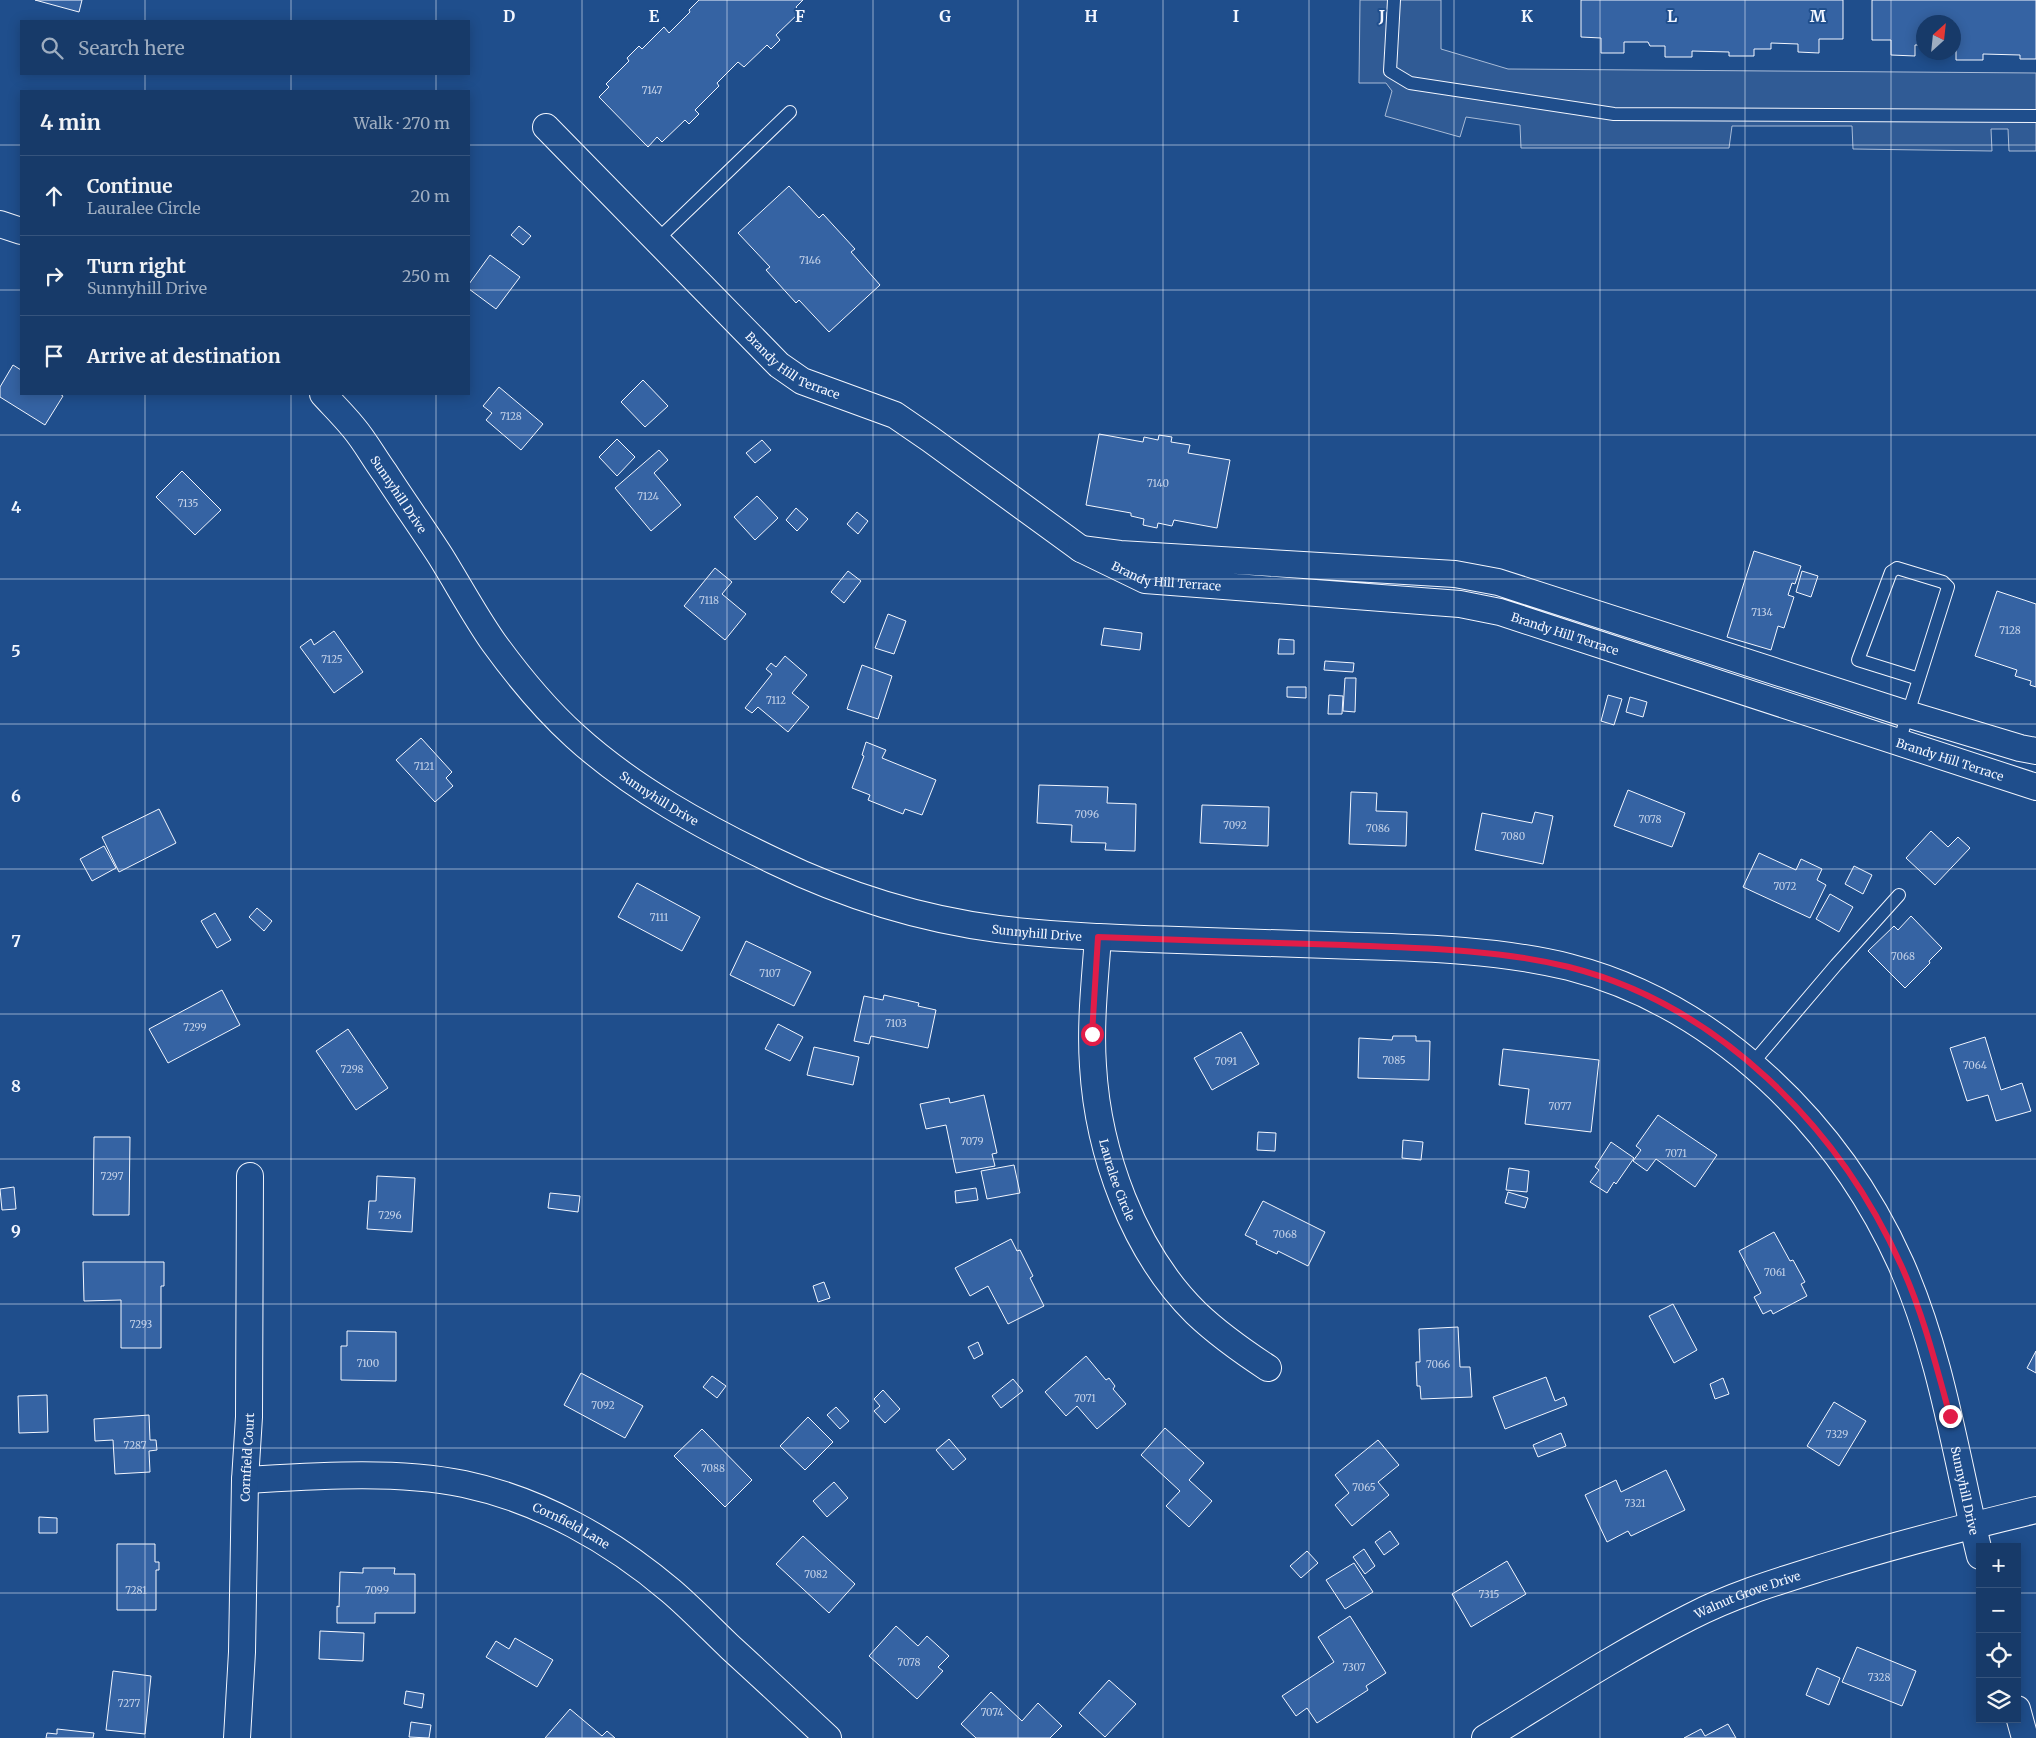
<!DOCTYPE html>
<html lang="en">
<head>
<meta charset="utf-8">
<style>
  body { margin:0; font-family:Merriweather,serif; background:#20416f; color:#f1f3f6 }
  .controls { position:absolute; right:15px; bottom:15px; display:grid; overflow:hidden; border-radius:0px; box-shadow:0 2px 12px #0003 }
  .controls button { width:45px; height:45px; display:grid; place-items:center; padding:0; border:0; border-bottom:1px solid #36547d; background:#173a69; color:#f1f3f6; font:25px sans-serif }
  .compass { position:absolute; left:1916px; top:15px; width:45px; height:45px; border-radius:50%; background:#173a69; box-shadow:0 2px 12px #0003; rotate:27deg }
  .stop { position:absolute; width:15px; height:15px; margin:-11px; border:4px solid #e11d48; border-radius:50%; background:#fff }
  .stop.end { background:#e11d48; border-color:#fff; box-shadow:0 1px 5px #0008 }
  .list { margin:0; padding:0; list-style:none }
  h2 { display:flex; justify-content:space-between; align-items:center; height:65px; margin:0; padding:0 20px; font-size:21px }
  h2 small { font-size:16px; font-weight:400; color:#9eadc0 }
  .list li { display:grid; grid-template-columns:32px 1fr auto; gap:15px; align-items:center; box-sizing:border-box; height:80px; padding:0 20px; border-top:1px solid #36547d }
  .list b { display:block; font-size:19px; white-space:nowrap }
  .list p { margin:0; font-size:16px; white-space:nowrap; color:#9eadc0 }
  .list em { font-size:16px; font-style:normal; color:#9eadc0 }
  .icon { flex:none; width:28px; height:28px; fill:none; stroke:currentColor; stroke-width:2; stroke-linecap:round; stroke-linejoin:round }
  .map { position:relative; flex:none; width:2036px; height:1738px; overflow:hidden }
  .search { position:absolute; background:#173a69; box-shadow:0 2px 12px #0003; left:20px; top:20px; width:450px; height:55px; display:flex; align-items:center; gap:12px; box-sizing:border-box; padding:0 18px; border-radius:0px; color:#9eadc0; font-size:19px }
  .panel { position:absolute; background:#173a69; box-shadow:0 2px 12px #0003; left:20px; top:90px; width:450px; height:305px; border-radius:0px }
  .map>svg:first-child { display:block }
</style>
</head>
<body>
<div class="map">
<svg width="2036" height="1738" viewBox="0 0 2036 1738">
  <rect width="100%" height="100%" fill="#1f4e8c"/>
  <path fill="#305b95" stroke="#a8bbd7" d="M1360,0H1441V49L1508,69L2036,73V151H2009L2008,129H1991L1992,151L1853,149L1852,126H1732L1729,148H1521L1520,125L1466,117L1460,137L1385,116L1392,91L1386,83H1359Z"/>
  <g fill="#3563a3" stroke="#f2f6ff">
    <path d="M35,0H82L79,12Z"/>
    <path d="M699,0H803L796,7L800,12L776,35L780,40L771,49L767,45L744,67L738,62L717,83L719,86L695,110L699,114L689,124L685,120L662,142L657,137L648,147L599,97L609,87L606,84L629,61L627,58L639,46L642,49L664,27L669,33L690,12L689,10Z"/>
    <path d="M1581,0H1843V39H1819V53L1798,52V44L1771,43V49H1754V56H1729V52L1692,51V57H1665V46H1650L1648,42H1624V53H1601V38L1581,37Z"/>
    <path d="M1872,0H2036V59H2020V55L1983,54V60H1956V49H1954V22H1924V45H1915V56L1891,55V40H1872Z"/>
    <path d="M789,186L819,218L823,214L855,249L851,252L880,285L829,332L799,300L796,303L766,270L770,267L738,233Z"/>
    <path d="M519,226L531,236L523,245L511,235Z"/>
    <path d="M490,255L520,277L496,309L469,289V284Z"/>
    <path d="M13,365L21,370V394H60L63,396L45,425L0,397V387Z"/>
    <path d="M643,380L668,406L645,427L621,402Z"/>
    <path d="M499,387L543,424L521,450L486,420L492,413L483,406Z"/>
    <path d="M1099,434L1143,442L1144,437L1158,440L1159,435L1172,437L1171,442L1190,445L1188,453L1230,460L1217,528L1174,520L1172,526L1158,523L1157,528L1143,525L1144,519L1131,516V513L1086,505Z"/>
    <path d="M617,439L635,457L617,476L599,457Z"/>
    <path d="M762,440L771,450L755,463L746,453Z"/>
    <path d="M659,450L668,460L654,473L681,505L651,531L615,488Z"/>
    <path d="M182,471L221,510L195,535L156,497Z"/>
    <path d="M757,496L778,518L755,540L734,517Z"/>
    <path d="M796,508L808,519L797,531L786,520Z"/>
    <path d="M857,512L868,521L858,534L847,524Z"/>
    <path d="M1754,551L1801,566L1795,584L1792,583L1788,595L1794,597L1784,628L1778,626L1771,650L1727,637Z"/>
    <path d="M715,568L732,582L722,594L746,614L725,640L684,606Z"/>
    <path d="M848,571L861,581L844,603L831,592Z"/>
    <path d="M1802,571L1818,576L1811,597L1796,592Z"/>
    <path d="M1997,591L2036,604V687L2030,685L2031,681L2015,676L2017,670L1975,656Z"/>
    <path d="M888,614L906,621L894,654L875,648Z"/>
    <path d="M1104,628L1142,633L1140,650L1101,645Z"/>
    <path d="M334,631L363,672L334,693L300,647L311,639L314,645Z"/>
    <path d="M1279,639L1294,640V654H1278Z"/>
    <path d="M785,656L807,675L792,693L809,707L788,732L758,707L752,713L745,708L772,674L766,669L771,663L776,667Z"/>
    <path d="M1325,661L1354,663L1353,672L1324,670Z"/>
    <path d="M862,665L892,676L878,719L847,709Z"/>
    <path d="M1345,678H1356L1355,712L1343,711Z"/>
    <path d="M1287,687H1306V698L1287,697Z"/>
    <path d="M1329,695L1343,696L1342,714H1328Z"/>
    <path d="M1608,695L1622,699L1614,725L1601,721Z"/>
    <path d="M1630,697L1647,702L1643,717L1626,712Z"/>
    <path d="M421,738L452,772L446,778L453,786L435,802L396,760Z"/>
    <path d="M866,742L886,750L882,758L936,780L922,815L905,809L903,814L868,800L870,795L852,788L864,756L862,755Z"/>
    <path d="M1039,785L1108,787L1107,803L1136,804L1135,851L1105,850L1106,843L1071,842L1072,825L1037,823Z"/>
    <path d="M1628,790L1685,813L1672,847L1614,826Z"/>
    <path d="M1351,792L1377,793L1376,811L1407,812L1406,846L1349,844Z"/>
    <path d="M1202,805L1269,807L1268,846L1200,843Z"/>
    <path d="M159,809L176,843L119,872L102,837Z"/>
    <path d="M1535,812L1553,816L1543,864L1475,850L1482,813L1532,823Z"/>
    <path d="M1931,831L1948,847L1958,837L1970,848L1935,885L1906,858Z"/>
    <path d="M104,846L116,868L92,881L80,859Z"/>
    <path d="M1759,853L1796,870L1801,859L1822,869L1817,880L1826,885L1810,918L1743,887Z"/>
    <path d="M1854,866L1872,875L1863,894L1845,884Z"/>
    <path d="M637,883L700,917L682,951L618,917Z"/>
    <path d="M1830,894L1853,907L1839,932L1816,919Z"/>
    <path d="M257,908L272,921L264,931L249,917Z"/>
    <path d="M215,913L231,940L217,948L201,921Z"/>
    <path d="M1911,916L1942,948L1929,961L1930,963L1905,988L1868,951L1894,926L1898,930Z"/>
    <path d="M746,941L811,972L794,1006L730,975Z"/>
    <path d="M222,990L240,1025L168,1063L149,1029Z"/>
    <path d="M884,995L919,1003L918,1006L936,1010L928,1048L871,1036L869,1044L854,1041L864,996L883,1000Z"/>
    <path d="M778,1024L803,1037L790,1061L765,1049Z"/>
    <path d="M348,1029L388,1088L356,1110L316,1051Z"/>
    <path d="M1241,1032L1259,1064L1212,1090L1194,1058Z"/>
    <path d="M1393,1036H1416V1041H1430L1429,1080L1358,1078L1359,1038L1392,1040Z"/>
    <path d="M1985,1037L2001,1090L2022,1083L2031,1111L1996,1121L1988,1095L1967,1101L1950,1048Z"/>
    <path d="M814,1047L859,1057L853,1085L807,1075Z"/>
    <path d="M1503,1049L1599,1060L1591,1132L1525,1124L1529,1089L1499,1085Z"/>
    <path d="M984,1095L997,1153L992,1154L995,1166L956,1173L946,1125L926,1129L920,1104L949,1098L950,1103Z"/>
    <path d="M1658,1115L1717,1155L1695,1187L1656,1159L1647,1171L1633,1161L1641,1150L1636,1146Z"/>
    <path d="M1258,1132L1276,1133L1275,1151L1257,1150Z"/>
    <path d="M94,1137H130L129,1215H93Z"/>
    <path d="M1403,1140L1423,1142L1421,1160L1402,1158Z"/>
    <path d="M1611,1142L1634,1158L1616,1184L1614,1182L1607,1193L1590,1182L1599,1170L1595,1167Z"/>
    <path d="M1014,1165L1020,1193L987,1199L981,1171Z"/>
    <path d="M1509,1168L1529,1171L1527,1192L1506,1190Z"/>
    <path d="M377,1176L415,1178L412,1232L367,1229L369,1201H376Z"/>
    <path d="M14,1187L16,1209L2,1210L0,1189Z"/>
    <path d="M976,1188L978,1200L956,1203L955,1191Z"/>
    <path d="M1508,1192L1528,1198L1525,1208L1505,1203Z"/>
    <path d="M550,1193L580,1196L578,1212L548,1208Z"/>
    <path d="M1263,1201L1325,1232L1308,1266L1278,1251L1277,1254L1256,1244L1257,1241L1245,1235Z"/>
    <path d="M1774,1232L1790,1261L1793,1260L1805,1282L1801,1284L1807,1296L1773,1314L1771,1310L1763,1314L1754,1297L1761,1293L1739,1251Z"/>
    <path d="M1011,1239L1017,1251L1020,1250L1033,1276L1030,1278L1044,1306L1008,1324L988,1286L970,1296L955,1268Z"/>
    <path d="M83,1262H164V1286H161V1348H121V1300L84,1301Z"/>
    <path d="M824,1282L830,1298L818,1302L813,1286Z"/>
    <path d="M1673,1304L1697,1350L1674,1363L1649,1316Z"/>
    <path d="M1458,1327L1460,1367H1470L1472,1397L1421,1399L1420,1386H1417L1416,1362H1420L1419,1329Z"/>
    <path d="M347,1331L396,1332V1381L341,1380V1346H347Z"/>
    <path d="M978,1342L983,1354L974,1359L968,1347Z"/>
    <path d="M2036,1351V1373L2027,1368Z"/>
    <path d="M1086,1356L1106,1380L1109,1378L1115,1386L1113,1389L1126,1404L1097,1429L1077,1406L1066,1416L1045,1392Z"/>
    <path d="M581,1373L643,1406L625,1438L564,1405Z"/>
    <path d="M712,1376L726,1386L717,1398L703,1387Z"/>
    <path d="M1546,1377L1555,1401L1564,1397L1567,1405L1505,1429L1493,1397Z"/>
    <path d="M1723,1378L1729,1394L1715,1399L1710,1384Z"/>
    <path d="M1013,1379L1023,1391L1001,1408L992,1396Z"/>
    <path d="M883,1390L900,1409L885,1423L874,1411L880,1406L874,1399Z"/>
    <path d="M47,1395L48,1432L19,1433L18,1396Z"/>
    <path d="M1834,1402L1866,1421L1839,1466L1807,1446Z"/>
    <path d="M836,1407L849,1421L840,1429L827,1415Z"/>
    <path d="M149,1415L150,1440H156L157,1450L149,1451L150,1472L115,1474L113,1440L95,1441L94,1419Z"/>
    <path d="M808,1417L833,1442L805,1470L780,1446Z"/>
    <path d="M1165,1428L1204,1463L1189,1480L1212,1501L1189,1527L1166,1506L1180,1491L1141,1455Z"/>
    <path d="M702,1429L752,1480L725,1507L674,1456Z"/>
    <path d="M1561,1433L1566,1446L1538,1457L1533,1445Z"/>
    <path d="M949,1439L966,1459L953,1470L936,1450Z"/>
    <path d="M1378,1440L1399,1465L1378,1482L1389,1495L1352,1526L1335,1505L1349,1493L1335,1475Z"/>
    <path d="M1666,1470L1685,1510L1631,1536L1628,1531L1607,1542L1585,1495L1616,1480L1621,1492Z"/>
    <path d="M834,1482L848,1498L827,1517L813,1501Z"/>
    <path d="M39,1517L57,1518V1533H39Z"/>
    <path d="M1390,1531L1399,1544L1384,1555L1375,1542Z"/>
    <path d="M803,1536L855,1584L829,1613L776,1564Z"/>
    <path d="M117,1544H155V1562H159V1570H156V1610H117Z"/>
    <path d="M1364,1549L1375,1566L1365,1574L1353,1557Z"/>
    <path d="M1307,1551L1318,1563L1301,1578L1290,1566Z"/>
    <path d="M1507,1561L1526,1594L1471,1627L1452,1594Z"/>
    <path d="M1354,1563L1373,1592L1345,1609L1326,1580Z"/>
    <path d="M363,1568H395L394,1574H415V1613H375V1623H337V1606L339,1607L340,1572L363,1573Z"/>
    <path d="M1350,1616L1386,1673L1366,1686L1368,1690L1317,1723L1307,1708L1296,1716L1282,1696L1334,1662L1318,1637Z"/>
    <path d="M896,1626L918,1646L927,1636L949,1656L938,1667L943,1671L917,1699L869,1656Z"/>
    <path d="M320,1631L364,1633L363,1661L319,1659Z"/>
    <path d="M515,1638L553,1660L537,1687L486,1657L496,1641L509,1649Z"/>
    <path d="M1857,1647L1916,1671L1902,1706L1842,1682Z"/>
    <path d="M1817,1668L1840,1678L1829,1705L1806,1695Z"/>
    <path d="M113,1671L151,1676L145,1734L106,1730Z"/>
    <path d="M1109,1680L1136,1704L1105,1737L1079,1713Z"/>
    <path d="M406,1691L424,1694L422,1708L404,1704Z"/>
    <path d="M991,1692L1022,1721L1038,1703L1062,1726L1050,1738H976L961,1724Z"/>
    <path d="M570,1709L602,1736L607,1731L615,1738H545Z"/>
    <path d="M411,1722L431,1725L429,1738L409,1737Z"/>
    <path d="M1728,1724L1736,1738H1684L1701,1729L1705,1736Z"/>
    <path d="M57,1729L94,1733L93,1738H46L47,1733L57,1734Z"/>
  </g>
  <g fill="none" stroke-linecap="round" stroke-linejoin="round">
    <defs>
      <g id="service">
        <path d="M1394,0L1390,71L1410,83L1614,114L2036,116"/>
        <path d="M657,240L790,112"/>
        <path d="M1899,742C1915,690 1932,639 1948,587L1943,582L1897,568L1891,572L1858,660L1919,679"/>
        <path d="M1751,1065L1836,965L1899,895"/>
      </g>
      <g id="minor">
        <path id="s1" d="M546,127L779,365L802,381L895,415L930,439L1081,549"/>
        <path d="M0,224L21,231"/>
        <path id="s2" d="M323,394C333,405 344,416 353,427C365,441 374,458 385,473C403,501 423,529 441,557C459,586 475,616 494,643C518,676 545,709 575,736C632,788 705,828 774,861C844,895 921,919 998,929C1058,936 1118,938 1178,940C1237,942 1297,944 1357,946C1427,948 1500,950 1569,967C1717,1005 1839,1126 1901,1264C1942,1357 1956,1458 1980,1556"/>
        <path id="s3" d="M2036,751L2020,748L1907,714L1498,582L1455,574L1120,554L1081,549L1145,580L1460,604L1500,612L2036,787"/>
        <path id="s4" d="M1098,937C1095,980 1090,1023 1093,1066C1098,1152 1133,1251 1196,1313C1218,1334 1242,1351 1268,1368"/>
        <path id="s5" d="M245,1480C315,1476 395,1470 464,1484C540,1500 612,1541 671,1591C692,1609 711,1629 731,1648C764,1678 796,1708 828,1738"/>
        <path d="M2017,1709L2025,1738"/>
        <path id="s6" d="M237,1738L242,1652L245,1480L249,1417L250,1176"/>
        <path id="s7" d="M1485,1738C1552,1697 1619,1653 1690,1617C1732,1595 1779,1581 1824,1567C1894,1545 1965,1527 2036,1510"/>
      </g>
    </defs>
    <use href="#service" stroke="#f2f6ff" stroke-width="14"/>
    <use href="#minor" stroke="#f2f6ff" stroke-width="28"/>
    <use href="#service" stroke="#1f4e8c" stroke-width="12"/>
    <use href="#minor" stroke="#1f4e8c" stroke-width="26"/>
  </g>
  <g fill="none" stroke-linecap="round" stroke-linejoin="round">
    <path stroke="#e11d48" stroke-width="6" d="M1092,1034L1098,937C1180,940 1263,943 1345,945C1419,948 1496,949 1569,967C1718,1005 1839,1127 1901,1265C1923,1313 1936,1365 1950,1416"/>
  </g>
  <path fill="none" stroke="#f2f6ff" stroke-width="1" stroke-opacity="0.55" d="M145,0V21M291,0V21M436,0V21M582,0V1738M727,0V1738M873,0V1738M1018,0V1738M1163,0V1738M1309,0V1738M1454,0V1738M1600,0V1738M1745,0V1738M1891,0V1738M145,74V91M291,74V91M436,74V91M0,145H21M469,145H2036M0,290H21M469,290H2036M145,394V1738M291,394V1738M436,394V1738M0,435H2036M0,579H2036M0,724H2036M0,869H2036M0,1014H2036M0,1159H2036M0,1304H2036M0,1448H2036M0,1593H1980M2017,1593H2036"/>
  <g text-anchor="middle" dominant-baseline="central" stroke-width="4" stroke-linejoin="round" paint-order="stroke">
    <g font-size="10" fill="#c3d1e8">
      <text x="652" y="90">7147</text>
      <text x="810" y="260">7146</text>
      <text x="511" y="416">7128</text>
      <text x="1158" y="483">7140</text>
      <text x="648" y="496">7124</text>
      <text x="188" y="503">7135</text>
      <text x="709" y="600">7118</text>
      <text x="1762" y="612">7134</text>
      <text x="2010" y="630">7128</text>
      <text x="332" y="659">7125</text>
      <text x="776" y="700">7112</text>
      <text x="424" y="766">7121</text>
      <text x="1087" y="814">7096</text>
      <text x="1650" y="819">7078</text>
      <text x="1235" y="825">7092</text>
      <text x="1378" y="828">7086</text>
      <text x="1513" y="836">7080</text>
      <text x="1785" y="886">7072</text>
      <text x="659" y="917">7111</text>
      <text x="1903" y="956">7068</text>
      <text x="770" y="973">7107</text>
      <text x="896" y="1023">7103</text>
      <text x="195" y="1027">7299</text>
      <text x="1394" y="1060">7085</text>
      <text x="1226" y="1061">7091</text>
      <text x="1975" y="1065">7064</text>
      <text x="352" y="1069">7298</text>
      <text x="1560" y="1106">7077</text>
      <text x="972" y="1141">7079</text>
      <text x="1676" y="1153">7071</text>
      <text x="112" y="1176">7297</text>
      <text x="390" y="1215">7296</text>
      <text x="1285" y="1234">7068</text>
      <text x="1775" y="1272">7061</text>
      <text x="141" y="1324">7293</text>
      <text x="368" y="1363">7100</text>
      <text x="1438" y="1364">7066</text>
      <text x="1085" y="1398">7071</text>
      <text x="603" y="1405">7092</text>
      <text x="1837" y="1434">7329</text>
      <text x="135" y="1445">7287</text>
      <text x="713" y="1468">7088</text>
      <text x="1364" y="1487">7065</text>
      <text x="1635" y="1503">7321</text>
      <text x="816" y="1574">7082</text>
      <text x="136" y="1590">7281</text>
      <text x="377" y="1590">7099</text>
      <text x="1489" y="1594">7315</text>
      <text x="909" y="1662">7078</text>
      <text x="1354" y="1667">7307</text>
      <text x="1879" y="1677">7328</text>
      <text x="129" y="1703">7277</text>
      <text x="992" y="1712">7074</text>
    </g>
    <g font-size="12" fill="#f2f6ff" stroke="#1f4e8c">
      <text stroke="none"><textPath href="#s1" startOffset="345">Brandy Hill Terrace</textPath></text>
      <text stroke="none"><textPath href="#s2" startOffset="126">Sunnyhill Drive</textPath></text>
      <text stroke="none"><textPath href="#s3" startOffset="1074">Brandy Hill Terrace</textPath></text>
      <text stroke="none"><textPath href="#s3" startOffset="1479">Brandy Hill Terrace</textPath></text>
      <text stroke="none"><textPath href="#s3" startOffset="1884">Brandy Hill Terrace</textPath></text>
      <text stroke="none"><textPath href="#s2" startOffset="531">Sunnyhill Drive</textPath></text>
      <text stroke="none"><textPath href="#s2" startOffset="936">Sunnyhill Drive</textPath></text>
      <text stroke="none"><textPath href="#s4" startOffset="246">Lauralee Circle</textPath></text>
      <text stroke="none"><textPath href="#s6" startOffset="281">Cornfield Court</textPath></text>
      <text stroke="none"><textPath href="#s2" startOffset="2166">Sunnyhill Drive</textPath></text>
      <text stroke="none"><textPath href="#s5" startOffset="335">Cornfield Lane</textPath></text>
      <text stroke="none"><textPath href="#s7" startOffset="300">Walnut Grove Drive</textPath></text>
    </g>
  </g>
  <g font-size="16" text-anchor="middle" font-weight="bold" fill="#f2f6ff" stroke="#1f4e8c" stroke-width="4" stroke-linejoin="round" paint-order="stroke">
    <text x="509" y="22">D</text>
    <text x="654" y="22">E</text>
    <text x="800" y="22">F</text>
    <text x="945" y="22">G</text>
    <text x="1091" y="22">H</text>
    <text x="1236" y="22">I</text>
    <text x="1382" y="22">J</text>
    <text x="1527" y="22">K</text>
    <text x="1672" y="22">L</text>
    <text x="1818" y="22">M</text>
    <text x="16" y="513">4</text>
    <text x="16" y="657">5</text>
    <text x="16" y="802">6</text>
    <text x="16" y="947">7</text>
    <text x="16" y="1092">8</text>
    <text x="16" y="1237">9</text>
  </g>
</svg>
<div class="controls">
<button>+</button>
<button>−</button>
<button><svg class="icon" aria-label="locate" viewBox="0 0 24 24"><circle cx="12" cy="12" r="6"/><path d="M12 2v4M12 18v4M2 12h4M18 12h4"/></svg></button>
<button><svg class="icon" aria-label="layers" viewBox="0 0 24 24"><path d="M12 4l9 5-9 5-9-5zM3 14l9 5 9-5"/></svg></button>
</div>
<svg class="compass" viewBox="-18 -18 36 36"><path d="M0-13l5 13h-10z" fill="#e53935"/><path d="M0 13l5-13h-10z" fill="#9eadc0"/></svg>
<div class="stop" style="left:1092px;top:1034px"></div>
<div class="stop end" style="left:1950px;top:1416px"></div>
<div class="search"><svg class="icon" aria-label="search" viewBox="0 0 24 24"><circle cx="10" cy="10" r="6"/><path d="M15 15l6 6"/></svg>Search here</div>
<section class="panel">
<h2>4 min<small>Walk · 270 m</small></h2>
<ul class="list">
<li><svg class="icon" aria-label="ahead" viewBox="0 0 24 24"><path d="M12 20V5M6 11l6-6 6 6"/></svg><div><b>Continue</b><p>Lauralee Circle</p></div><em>20 m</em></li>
<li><svg class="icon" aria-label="right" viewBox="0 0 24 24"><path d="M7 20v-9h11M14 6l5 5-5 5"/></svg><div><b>Turn right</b><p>Sunnyhill Drive</p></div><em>250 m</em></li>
<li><svg class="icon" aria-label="arrive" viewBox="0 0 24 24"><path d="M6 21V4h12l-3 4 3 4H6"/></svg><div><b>Arrive at destination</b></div></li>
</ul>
</section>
</div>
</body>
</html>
